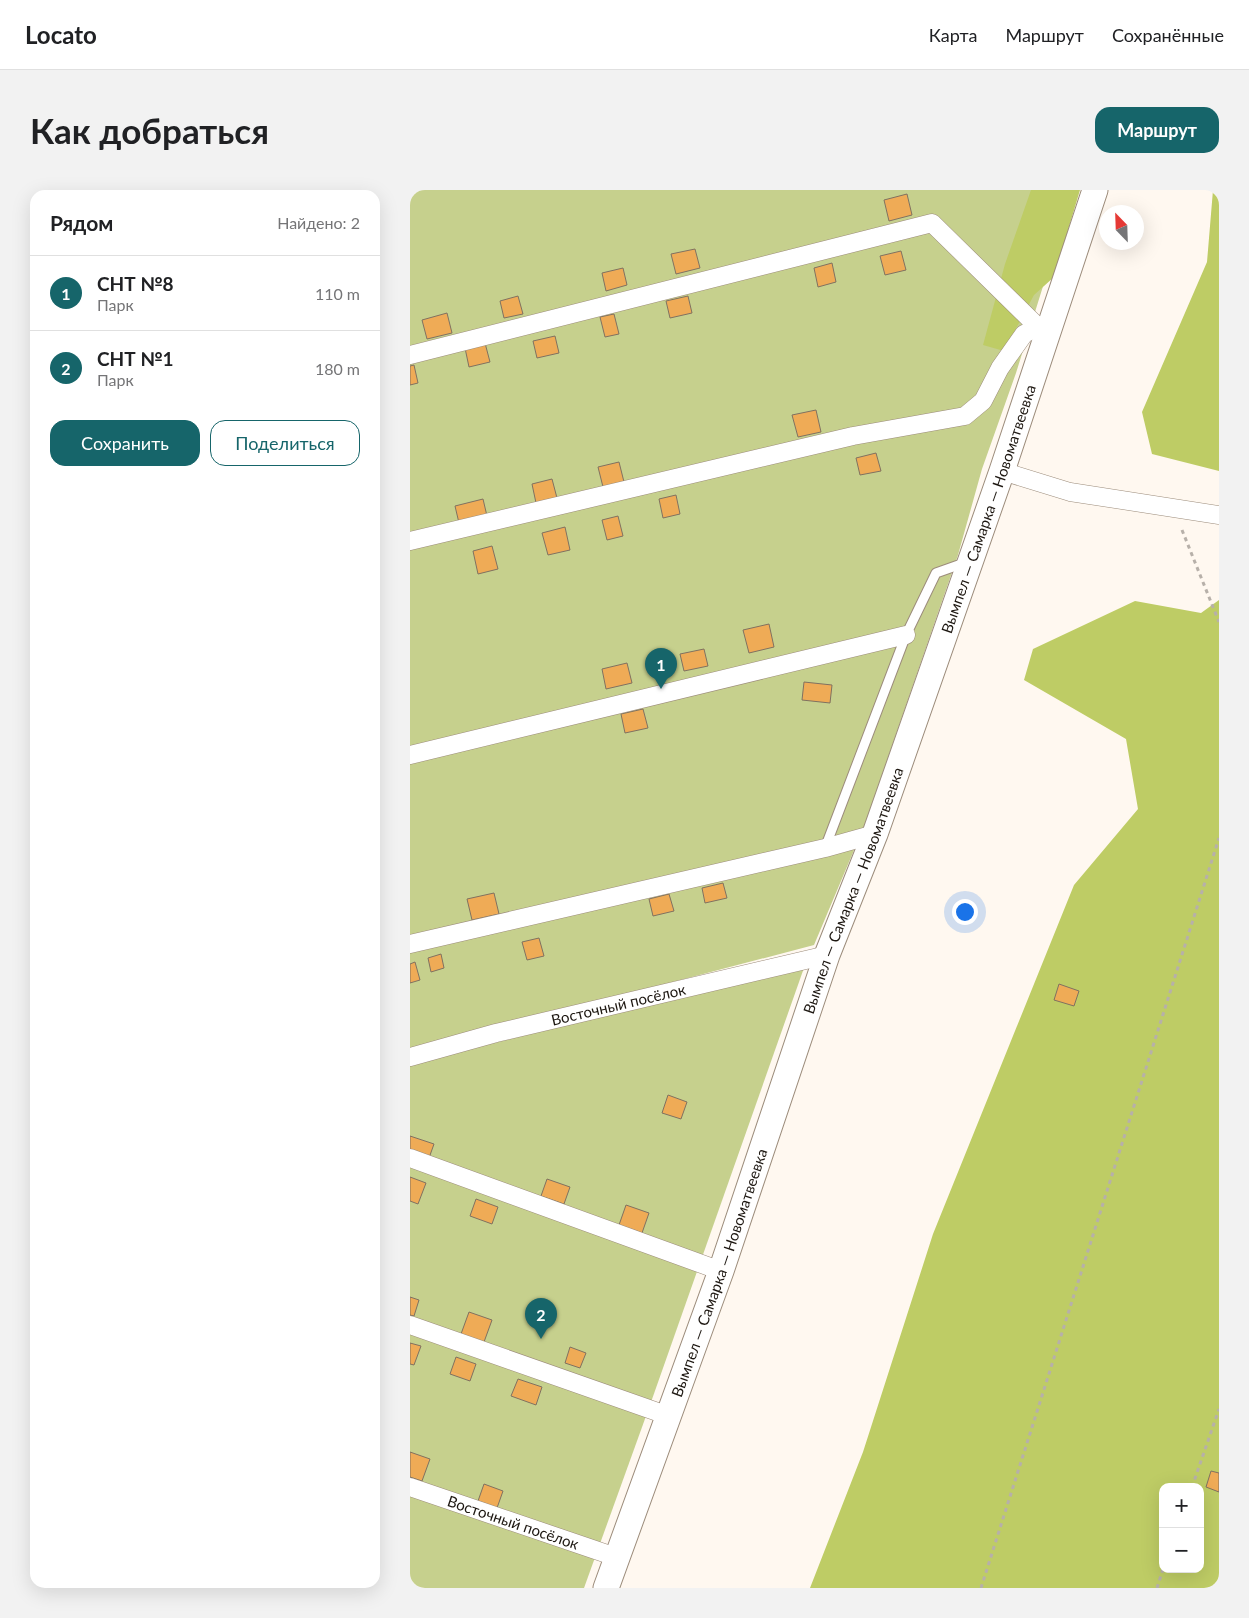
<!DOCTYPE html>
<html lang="ru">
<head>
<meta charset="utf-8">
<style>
  body { margin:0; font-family:Lato,sans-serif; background:#f2f2f2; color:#202124 }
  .controls { position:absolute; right:15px; bottom:15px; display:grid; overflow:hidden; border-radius:10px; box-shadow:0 5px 20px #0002 }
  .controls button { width:45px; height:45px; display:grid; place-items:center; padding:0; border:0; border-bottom:1px solid #e0e0e0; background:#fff; color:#202124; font:25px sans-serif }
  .compass { position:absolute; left:689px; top:15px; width:45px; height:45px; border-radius:50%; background:#fff; box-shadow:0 5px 20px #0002; rotate:337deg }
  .you { position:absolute; left:554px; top:721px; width:18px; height:18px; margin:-12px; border:4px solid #fff; border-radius:50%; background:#1a73e8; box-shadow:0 0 0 8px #1a73e833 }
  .badge { display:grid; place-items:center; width:32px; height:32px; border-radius:50%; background:#16656a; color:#fff; font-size:16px; font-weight:700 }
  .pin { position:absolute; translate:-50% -41px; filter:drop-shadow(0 1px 2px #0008) }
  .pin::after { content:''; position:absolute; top:26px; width:18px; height:15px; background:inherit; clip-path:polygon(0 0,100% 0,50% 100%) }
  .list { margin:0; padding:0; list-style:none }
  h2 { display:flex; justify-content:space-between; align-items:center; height:65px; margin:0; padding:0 20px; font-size:21px }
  h2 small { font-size:16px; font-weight:400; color:#757577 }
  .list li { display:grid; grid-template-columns:32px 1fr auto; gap:15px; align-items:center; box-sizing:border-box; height:75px; padding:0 20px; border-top:1px solid #e0e0e0 }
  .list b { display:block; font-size:19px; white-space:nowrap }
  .list p { margin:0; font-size:16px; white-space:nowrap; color:#757577 }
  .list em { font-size:16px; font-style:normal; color:#757577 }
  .actions { display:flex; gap:10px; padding:15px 20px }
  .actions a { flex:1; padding:11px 0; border:1px solid #16656a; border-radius:15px; text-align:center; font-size:18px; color:#16656a }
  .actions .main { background:#16656a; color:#fff }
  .map { position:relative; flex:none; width:809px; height:1398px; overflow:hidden; border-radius:15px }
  header { display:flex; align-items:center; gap:30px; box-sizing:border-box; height:70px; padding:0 25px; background:#fff; border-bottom:1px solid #e0e0e0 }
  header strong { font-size:24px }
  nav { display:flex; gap:28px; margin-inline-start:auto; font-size:18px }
  .intro { display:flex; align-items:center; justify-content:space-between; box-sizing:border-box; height:120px; padding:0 30px }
  h1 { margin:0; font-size:35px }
  .button { padding:12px 22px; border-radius:15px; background:#16656a; color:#fff; font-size:18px; font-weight:700 }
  main { display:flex; gap:30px; padding:0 30px }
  aside { flex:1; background:#fff; border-radius:15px; box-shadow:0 5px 20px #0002 }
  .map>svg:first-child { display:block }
</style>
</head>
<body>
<header>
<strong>Locato</strong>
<nav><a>Карта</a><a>Маршрут</a><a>Сохранённые</a></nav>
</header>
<div class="intro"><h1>Как добраться</h1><a class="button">Маршрут</a></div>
<main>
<aside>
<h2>Рядом<small>Найдено: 2</small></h2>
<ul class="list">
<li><span class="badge">1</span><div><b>СНТ №8</b><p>Парк</p></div><em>110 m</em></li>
<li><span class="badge">2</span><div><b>СНТ №1</b><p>Парк</p></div><em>180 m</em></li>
</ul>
<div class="actions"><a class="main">Сохранить</a><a>Поделиться</a></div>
</aside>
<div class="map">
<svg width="809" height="1398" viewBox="0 0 809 1398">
  <rect width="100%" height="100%" fill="#fff8f0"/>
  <g fill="#c6d08d">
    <path d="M0,0H663L606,183L572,279L548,365L455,634L404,755L0,861Z"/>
    <path d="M395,775L240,1215L174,1398H0V874Z"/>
  </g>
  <g fill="#becc65" fill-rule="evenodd">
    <path d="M621,0H670L644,87L624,105L594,161L573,155L595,74Z"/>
    <path d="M803,0H809V281L742,264L732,222L797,72Z"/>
    <path d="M809,410V1398H400L453,1262L523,1044L664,695L728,619L716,549L614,490L623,459L725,411L791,423ZM753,1297H790V1379H753Z"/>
  </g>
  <g fill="#efab56" stroke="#807160">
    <path d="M497,4L502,25L479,31L474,10Z"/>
    <path d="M285,59L290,78L266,84L261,64Z"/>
    <path d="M491,61L496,80L475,85L470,66Z"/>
    <path d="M422,73L426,92L408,97L404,78Z"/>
    <path d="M213,78L217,95L196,101L192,83Z"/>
    <path d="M108,106L113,124L94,128L90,111Z"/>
    <path d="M278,106L282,123L260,128L256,111Z"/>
    <path d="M37,123L42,143L17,149L12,130Z"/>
    <path d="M204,124L209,144L195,147L190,127Z"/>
    <path d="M145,146L149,163L127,168L123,151Z"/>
    <path d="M75,153L80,172L59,177L55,158Z"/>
    <path d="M4,175L8,193L0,195V176Z"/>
    <path d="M406,220L411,242L388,247L382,225Z"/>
    <path d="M466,263L471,281L450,285L446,268Z"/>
    <path d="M209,272L214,292L193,297L188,277Z"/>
    <path d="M142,289L147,308L126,313L122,294Z"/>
    <path d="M266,305L270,324L253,328L249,309Z"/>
    <path d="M73,309L77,326L49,333L45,316Z"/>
    <path d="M208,326L213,346L197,350L192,330Z"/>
    <path d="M155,337L160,360L138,365L132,343Z"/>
    <path d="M82,356L88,379L68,384L63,361Z"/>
    <path d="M359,434L364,457L339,463L333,440Z"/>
    <path d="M294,459L298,476L274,481L270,464Z"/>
    <path d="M217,473L222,493L196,499L192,479Z"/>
    <path d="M394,492L422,495L420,513L392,510Z"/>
    <path d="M233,519L238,538L215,543L211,524Z"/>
    <path d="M313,693L317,708L295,713L292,698Z"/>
    <path d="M84,703L89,724L62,730L57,709Z"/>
    <path d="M259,704L264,721L243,726L239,709Z"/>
    <path d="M129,748L134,766L117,770L112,752Z"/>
    <path d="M31,764L34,778L21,782L18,768Z"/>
    <path d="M5,772L10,790L0,793V774Z"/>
    <path d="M649,794L669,801L664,816L644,810Z"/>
    <path d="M258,905L277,912L271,929L252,923Z"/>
    <path d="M0,946L24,954L19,968L0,962Z"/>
    <path d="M0,987L16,993L8,1014L0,1011Z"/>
    <path d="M137,989L160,997L154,1014L131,1006Z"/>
    <path d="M66,1009L88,1017L82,1034L60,1026Z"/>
    <path d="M216,1015L239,1023L232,1043L209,1035Z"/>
    <path d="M0,1107L9,1110L4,1126L0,1125Z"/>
    <path d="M59,1122L82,1130L74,1152L51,1144Z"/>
    <path d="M0,1153L11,1156L4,1175L0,1174Z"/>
    <path d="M160,1157L176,1163L170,1178L155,1173Z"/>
    <path d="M46,1167L66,1174L60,1191L40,1184Z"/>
    <path d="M108,1189L132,1197L126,1215L101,1206Z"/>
    <path d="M0,1262L20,1269L12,1291L0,1287Z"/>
    <path d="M801,1281L809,1283V1302L796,1297Z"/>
    <path d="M74,1294L93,1301L87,1318L68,1311Z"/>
  </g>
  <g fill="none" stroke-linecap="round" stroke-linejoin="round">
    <defs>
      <path id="lane" d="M415,658L496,445L526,383L557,372"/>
      <g id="street">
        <path d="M0,165L522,33L628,137L640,139"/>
        <path d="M592,281L660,302L809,325"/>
        <path d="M0,351L443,246L555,226L573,211L590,178L614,144L628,137"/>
        <path d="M0,565L496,445"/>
        <path d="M0,754L415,658L465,644"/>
        <path id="s1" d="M0,867L86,843L417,765"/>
        <path d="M0,968L311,1081"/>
        <path d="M0,1135L259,1226"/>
        <path id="s2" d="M0,1297L206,1367"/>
      </g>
      <g id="secondary">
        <path id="s3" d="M196,1398L311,1081L417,765L465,644L592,281L685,0"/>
      </g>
    </defs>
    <use href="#lane" stroke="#9c8c7b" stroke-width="11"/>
    <use href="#street" stroke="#9c8c7b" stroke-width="19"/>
    <use href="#secondary" stroke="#9c8c7b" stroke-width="27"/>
    <g stroke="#b7b0a9" stroke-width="3" stroke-dasharray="4 4" stroke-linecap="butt">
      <path d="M772,340L809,432"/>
      <path d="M782,1297L809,1219"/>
      <path d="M571,1398L809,648"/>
      <path d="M747,1398L753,1379"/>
    </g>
    <use href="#lane" stroke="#fff" stroke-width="9"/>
    <use href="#street" stroke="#fff" stroke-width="18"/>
    <use href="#secondary" stroke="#fff" stroke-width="25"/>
  </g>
  <g text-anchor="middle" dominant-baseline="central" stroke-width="5" stroke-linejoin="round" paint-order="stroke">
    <g font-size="15" fill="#1d1711" stroke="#fff">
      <text stroke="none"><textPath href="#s3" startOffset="1145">Вымпел — Самарка — Новоматвеевка</textPath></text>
      <text stroke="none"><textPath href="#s3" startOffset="740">Вымпел — Самарка — Новоматвеевка</textPath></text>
      <text stroke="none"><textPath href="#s1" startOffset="215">Восточный посёлок</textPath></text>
      <text stroke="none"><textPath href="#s3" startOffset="335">Вымпел — Самарка — Новоматвеевка</textPath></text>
      <text stroke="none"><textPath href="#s2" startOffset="109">Восточный посёлок</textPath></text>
    </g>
  </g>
</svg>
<div class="controls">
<button>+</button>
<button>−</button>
</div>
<svg class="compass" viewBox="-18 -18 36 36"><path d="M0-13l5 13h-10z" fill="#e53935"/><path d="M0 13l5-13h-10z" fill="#757577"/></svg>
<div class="you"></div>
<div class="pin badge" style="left:251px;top:499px">1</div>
<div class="pin badge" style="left:131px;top:1149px">2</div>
</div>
</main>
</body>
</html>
